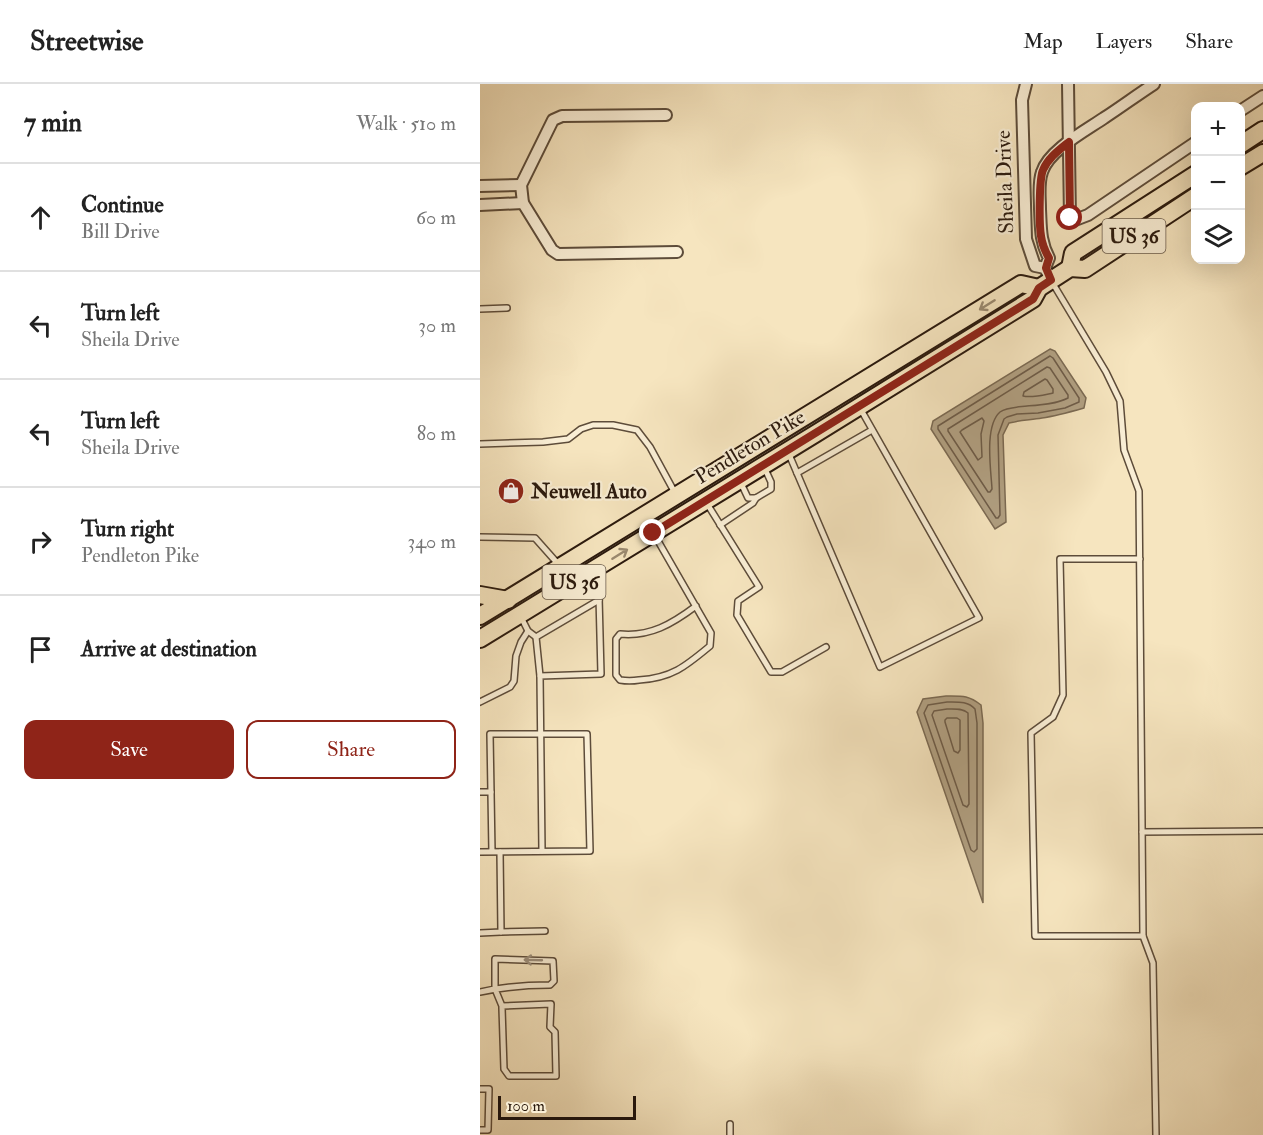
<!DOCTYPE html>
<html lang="en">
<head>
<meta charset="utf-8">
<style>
  body { margin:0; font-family:"IM FELL Double Pica",serif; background:#f6f6f6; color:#222 }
  .controls { position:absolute; right:18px; top:18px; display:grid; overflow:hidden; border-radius:12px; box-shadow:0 6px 24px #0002 }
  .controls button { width:54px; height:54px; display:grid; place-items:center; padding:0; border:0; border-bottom:2px solid #e0e0e0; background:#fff; color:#222; font:30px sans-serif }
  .scale { position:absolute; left:18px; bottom:15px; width:138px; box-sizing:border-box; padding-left:6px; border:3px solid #2a190d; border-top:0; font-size:16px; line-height:21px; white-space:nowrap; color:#2a190d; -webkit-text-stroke:4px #f9eed5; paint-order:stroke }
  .stop { position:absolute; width:18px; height:18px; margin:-14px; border:4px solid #8f2418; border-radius:50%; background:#fff }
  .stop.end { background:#8f2418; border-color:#fff; box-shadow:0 2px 6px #0008 }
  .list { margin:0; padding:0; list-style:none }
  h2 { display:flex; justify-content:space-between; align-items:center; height:78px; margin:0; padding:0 24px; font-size:26px }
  h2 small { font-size:20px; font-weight:400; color:#767676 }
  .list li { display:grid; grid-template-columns:39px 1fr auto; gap:18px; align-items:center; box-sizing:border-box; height:108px; padding:0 24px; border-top:2px solid #e0e0e0 }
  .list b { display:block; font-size:22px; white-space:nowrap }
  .list p { margin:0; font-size:20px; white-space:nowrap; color:#767676 }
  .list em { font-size:20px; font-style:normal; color:#767676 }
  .actions { display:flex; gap:12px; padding:18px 24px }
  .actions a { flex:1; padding:14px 0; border:2px solid #8f2418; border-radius:12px; text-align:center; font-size:21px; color:#8f2418 }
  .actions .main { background:#8f2418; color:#fff }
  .icon { flex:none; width:33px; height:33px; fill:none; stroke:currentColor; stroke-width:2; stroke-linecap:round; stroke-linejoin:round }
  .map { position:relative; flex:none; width:783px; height:1051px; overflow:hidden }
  header { display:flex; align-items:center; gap:36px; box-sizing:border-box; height:84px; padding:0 30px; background:#fff; border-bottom:2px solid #e0e0e0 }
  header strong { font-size:28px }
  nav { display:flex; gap:33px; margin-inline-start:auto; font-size:21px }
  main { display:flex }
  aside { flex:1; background:#fff }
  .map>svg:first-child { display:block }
</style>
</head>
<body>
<header>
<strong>Streetwise</strong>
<nav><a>Map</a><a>Layers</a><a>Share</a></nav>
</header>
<main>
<aside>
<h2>7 min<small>Walk · 510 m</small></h2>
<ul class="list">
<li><svg class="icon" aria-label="ahead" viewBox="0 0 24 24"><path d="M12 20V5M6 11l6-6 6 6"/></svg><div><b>Continue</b><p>Bill Drive</p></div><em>60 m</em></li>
<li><svg class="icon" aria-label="left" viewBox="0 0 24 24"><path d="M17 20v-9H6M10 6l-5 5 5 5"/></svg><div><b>Turn left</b><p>Sheila Drive</p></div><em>30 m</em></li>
<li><svg class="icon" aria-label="left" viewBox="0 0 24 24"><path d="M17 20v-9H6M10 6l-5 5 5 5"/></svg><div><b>Turn left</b><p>Sheila Drive</p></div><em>80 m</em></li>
<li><svg class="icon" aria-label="right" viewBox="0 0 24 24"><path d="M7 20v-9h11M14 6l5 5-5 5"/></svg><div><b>Turn right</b><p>Pendleton Pike</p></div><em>340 m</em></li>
<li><svg class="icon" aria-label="arrive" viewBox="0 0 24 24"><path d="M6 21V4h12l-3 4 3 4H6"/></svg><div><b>Arrive at destination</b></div></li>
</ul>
<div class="actions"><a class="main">Save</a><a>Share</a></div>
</aside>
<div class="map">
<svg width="783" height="1051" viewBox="0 0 783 1051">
  <rect width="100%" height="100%" fill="#f6e5bf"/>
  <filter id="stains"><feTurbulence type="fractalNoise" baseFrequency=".00333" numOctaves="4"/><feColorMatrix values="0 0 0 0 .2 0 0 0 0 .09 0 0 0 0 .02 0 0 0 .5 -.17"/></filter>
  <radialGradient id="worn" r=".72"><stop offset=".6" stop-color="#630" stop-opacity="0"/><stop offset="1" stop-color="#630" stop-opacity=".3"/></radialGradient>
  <g fill="#b1a082" stroke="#7b6a53" stroke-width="1.5">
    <path d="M570,265L575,267L606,314L604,324C590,328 576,332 562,334C550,336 540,336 529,339L523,351L526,438L515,445L451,345L453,337Z"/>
    <path d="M466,612C482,612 488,611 501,621L503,639V819L437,628L443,615Z"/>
  </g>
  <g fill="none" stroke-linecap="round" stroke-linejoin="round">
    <g stroke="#6e5c48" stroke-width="1.5">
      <path d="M570,272L573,274L599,314V318L585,324L558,329L537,330L527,333L524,335L518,351L520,431L518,434H516L458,345V342Z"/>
      <path d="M567,283L570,284L588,311V314C577,320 560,321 547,322C539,323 527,323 520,328C504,342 511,386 512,405L510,408H508L468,347V345Z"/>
      <path d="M565,295L567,296L573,305V309C563,311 552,314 543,312L544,308Z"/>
      <path d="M502,334L504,337L501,350L502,373L498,376L480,348L482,346Z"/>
      <path d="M467,618C478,618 488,617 495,625L497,639V765L494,768L491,766L444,629L448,621Z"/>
      <path d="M467,625C474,625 483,624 488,629L489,720L487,723L483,721L452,631L454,627Z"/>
      <path d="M467,634H477L480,636V666L478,669L474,667L465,638V636Z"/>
    </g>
    <defs>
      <g id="lane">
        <path d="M572,198L626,288L640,317L644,366L659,407L663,852H555L551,649L573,633L583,611L580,475H660"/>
        <path d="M0,225L27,224"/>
        <path d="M0,360L63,358L88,355L101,345L113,341H133L157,346L170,363L195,409"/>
        <path d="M308,368L400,583L499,534L380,324"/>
        <path d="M317,389L392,346"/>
        <path d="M260,397L268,414H276L291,405V398L285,385"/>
        <path d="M226,418L279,503L258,517L257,531L291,588H302L346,563"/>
        <path d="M240,441L273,419L276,414"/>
        <path d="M174,450L231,549L230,562C206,582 192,594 159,596C153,597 146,597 140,596L136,591V555L140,550C170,553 192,540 216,522"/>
        <path d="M0,453L55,454L79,481"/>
        <path d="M41,533L48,547L56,553"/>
        <path d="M60,592L56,553L119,516"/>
        <path d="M0,618L30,603L34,597L36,572L41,558L48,547"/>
        <path d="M0,708H11"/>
        <path d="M662,748L783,747"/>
        <path d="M62,767L60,592L121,590L119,513L106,494"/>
        <path d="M0,768L110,767L107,650H10L12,768"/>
        <path d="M21,848L65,847"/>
        <path d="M0,849L21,848L20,768"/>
        <path d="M663,852L673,879L676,1051"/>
        <path d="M0,908C23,903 46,901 70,901L74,897L73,877L15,875V905L22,922V924L24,985L29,992H76L75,948L70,943L71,920L22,922"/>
        <path d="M0,1005H9L8,1046H0"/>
        <path d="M250,1040V1051"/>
      </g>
      <g id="street">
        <path d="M546,0L542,16L546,155L555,182L565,184"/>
        <path d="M588,0L590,134L595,136L608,131L716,58"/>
        <path d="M760,27L783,12"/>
        <path d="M186,31L82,32L73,36L41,101L43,119L72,166L78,170L197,168"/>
        <path d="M0,102L41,101"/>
        <path d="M0,121L43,119"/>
        <path d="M571,196L565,184L569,174C560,157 561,144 560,125C560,113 558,99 562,88C569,66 605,47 624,34C641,23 657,11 674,0"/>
      </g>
      <g id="primary">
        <path d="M760,61L783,46"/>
        <path d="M760,83L783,69"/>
        <path d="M590,184L593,169L716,90"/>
        <path d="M0,511L28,516"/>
        <path d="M0,532L541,200L559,204"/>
        <path d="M0,555L335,350L553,215L559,204L590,184L605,185L716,112"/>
      </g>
    </defs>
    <use href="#lane" stroke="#5d4c3a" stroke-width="8"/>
    <use href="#street" stroke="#5d4c3a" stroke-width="14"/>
    <use href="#primary" stroke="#2a190d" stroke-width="20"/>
    <use href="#lane" stroke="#f9eed5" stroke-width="5"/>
    <use href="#street" stroke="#f9eed5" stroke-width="10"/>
    <use href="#primary" stroke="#f6e5bf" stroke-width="16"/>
  </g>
  <defs><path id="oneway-shaft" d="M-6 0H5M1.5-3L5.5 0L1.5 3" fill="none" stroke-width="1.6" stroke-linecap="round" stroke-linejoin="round" transform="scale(1.5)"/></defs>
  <g stroke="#9a896f">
    <use href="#oneway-shaft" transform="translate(507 221) rotate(148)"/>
    <use href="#oneway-shaft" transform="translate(140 470) rotate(-32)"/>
  </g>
  <use stroke="#9c8e7b" href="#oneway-shaft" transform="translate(53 876) rotate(-178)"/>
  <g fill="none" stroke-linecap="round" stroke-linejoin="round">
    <path stroke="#8f2418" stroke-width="8" d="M173,449L553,215L559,204L571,196L566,184L569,174C565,167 562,160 561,152C559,140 559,95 563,86C568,74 579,66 589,58L590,134"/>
  </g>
  <defs>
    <symbol id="shop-disc" viewBox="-11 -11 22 22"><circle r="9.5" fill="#8f2418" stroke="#f9eed5"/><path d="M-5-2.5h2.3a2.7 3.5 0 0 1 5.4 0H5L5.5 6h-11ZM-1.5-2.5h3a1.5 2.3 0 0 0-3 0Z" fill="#fff"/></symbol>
  </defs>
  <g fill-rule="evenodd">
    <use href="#shop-disc" x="16" y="392" width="30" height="30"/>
  </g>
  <g text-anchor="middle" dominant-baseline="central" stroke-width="4.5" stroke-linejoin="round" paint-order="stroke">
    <g fill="#f9eed5" stroke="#685949" stroke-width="1.5">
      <rect x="622.5" y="135" width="63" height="34" rx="4.5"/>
      <rect x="62.5" y="481" width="63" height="34" rx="4.5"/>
    </g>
    <g font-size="20" font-weight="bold" fill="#2a190d">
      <text x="654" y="152">US 36</text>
      <text x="94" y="498">US 36</text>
    </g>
    <g font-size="21" fill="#2a190d" stroke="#f9eed5">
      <text transform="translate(525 98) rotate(-92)">Sheila Drive</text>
      <text transform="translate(270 363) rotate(-31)">Pendleton Pike</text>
    </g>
    <g font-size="21" font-weight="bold" fill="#2a190d" stroke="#f9eed5" text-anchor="start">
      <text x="51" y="407">Neuwell Auto</text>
    </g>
  </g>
  <rect width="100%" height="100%" filter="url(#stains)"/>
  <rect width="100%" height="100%" fill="url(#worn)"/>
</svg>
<div class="controls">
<button>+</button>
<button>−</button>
<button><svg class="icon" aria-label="layers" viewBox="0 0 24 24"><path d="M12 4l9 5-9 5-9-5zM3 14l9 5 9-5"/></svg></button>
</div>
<div class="scale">100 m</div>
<div class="stop" style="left:590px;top:134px"></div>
<div class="stop end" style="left:173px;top:449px"></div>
</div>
</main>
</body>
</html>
